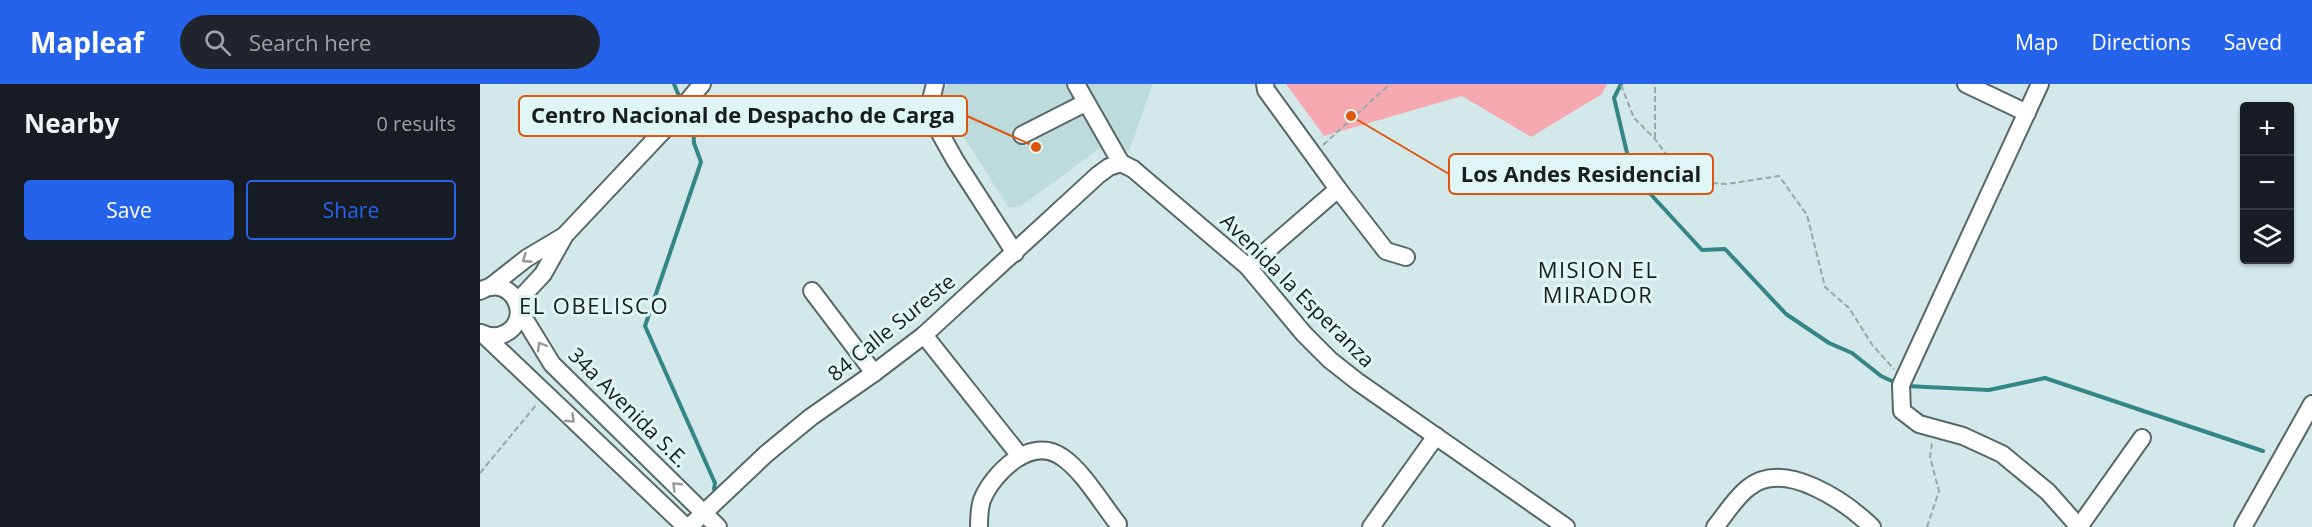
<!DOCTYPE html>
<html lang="en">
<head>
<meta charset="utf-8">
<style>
  body { margin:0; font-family:"Open Sans",sans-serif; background:#20242c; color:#f1f3f6 }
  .controls { position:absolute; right:18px; top:18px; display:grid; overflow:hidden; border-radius:6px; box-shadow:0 2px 4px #0004 }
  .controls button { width:54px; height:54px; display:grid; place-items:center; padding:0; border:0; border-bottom:2px solid #363941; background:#171b24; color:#f1f3f6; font:30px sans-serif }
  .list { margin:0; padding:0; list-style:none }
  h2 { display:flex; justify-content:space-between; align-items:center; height:78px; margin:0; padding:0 24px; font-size:26px }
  h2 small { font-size:20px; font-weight:400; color:#9ea1a6 }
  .actions { display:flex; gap:12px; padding:18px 24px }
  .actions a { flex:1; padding:14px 0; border:2px solid #2563eb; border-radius:6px; text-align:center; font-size:21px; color:#2563eb }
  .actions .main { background:#2563eb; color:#fff }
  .icon { flex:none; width:33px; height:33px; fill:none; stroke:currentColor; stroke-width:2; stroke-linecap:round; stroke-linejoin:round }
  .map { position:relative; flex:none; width:1832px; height:443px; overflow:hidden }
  header { display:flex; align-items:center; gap:36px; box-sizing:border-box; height:84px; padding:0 30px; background:#2563eb; color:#fff }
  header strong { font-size:28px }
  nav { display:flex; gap:33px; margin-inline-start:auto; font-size:21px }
  .search { width:420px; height:54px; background:#20242c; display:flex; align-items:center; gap:15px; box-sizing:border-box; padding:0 21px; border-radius:33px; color:#9ea1a6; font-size:22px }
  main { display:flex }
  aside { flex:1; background:#171b24 }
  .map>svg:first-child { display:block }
</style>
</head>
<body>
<header>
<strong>Mapleaf</strong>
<div class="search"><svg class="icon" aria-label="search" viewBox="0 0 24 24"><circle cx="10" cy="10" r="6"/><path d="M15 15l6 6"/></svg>Search here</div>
<nav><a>Map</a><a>Directions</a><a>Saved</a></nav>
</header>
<main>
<aside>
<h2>Nearby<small>0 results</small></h2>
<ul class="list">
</ul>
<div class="actions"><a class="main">Save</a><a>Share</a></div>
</aside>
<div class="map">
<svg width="1832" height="443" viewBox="0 0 1832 443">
  <rect width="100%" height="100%" fill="#d3e8e8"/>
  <path fill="#bedbdb" d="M468,0H671L672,2L649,67L627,59L541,122L529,124L462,19L463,9Z"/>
  <path fill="#f6a9b0" d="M806,0H1127L1122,10L1051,53L982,12L844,52Z"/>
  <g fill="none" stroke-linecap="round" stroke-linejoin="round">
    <g stroke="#348586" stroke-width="4">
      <path d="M194,0L199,12"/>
      <path d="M1141,0L1134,14L1152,90L1222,166L1245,165L1306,230L1349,259L1372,269L1401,292L1416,299"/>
      <path d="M208,32L213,41L214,59L221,78L165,242L235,399L234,405"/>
      <path d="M1426,302L1509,306L1565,294L1783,367"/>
    </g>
    <defs>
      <g id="minor">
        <path d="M455,0L451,16L456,42L475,76L535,169"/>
        <path d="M596,0L641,79"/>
        <path d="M1486,0L1547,29"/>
        <path d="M1560,0L1421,301L1422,327L1439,340L1483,352L1522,370L1568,408L1599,443"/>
        <path d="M542,51L605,19"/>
        <path d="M641,79L653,85L768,183L824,250L850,276L878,298L1086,443"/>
        <path d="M858,105L906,167L926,173"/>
        <path d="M768,183L858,105L786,6L785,0"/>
        <path d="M10,203L47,174L84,152"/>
        <path d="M0,207C32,188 55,236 24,250C16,254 9,253 1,249"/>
        <path d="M332,207L394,289"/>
        <path d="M37,218L63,190L85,151L182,48L222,0"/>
        <path d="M39,226L72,280L238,443"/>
        <path d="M4,251L206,443"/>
        <path d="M444,251L540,372"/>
        <path d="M209,443L286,370L331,333L394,289L444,251L618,91L629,83L641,79"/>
        <path d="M499,443C499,434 499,425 502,416C513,389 551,351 582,373C603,387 622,420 638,440"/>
        <path d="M891,443L956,352"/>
        <path d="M1235,443C1245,431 1255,414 1268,404C1304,374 1366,418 1392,443"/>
        <path d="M1599,443L1662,354"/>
        <path d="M1763,443L1832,320"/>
      </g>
    </defs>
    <use href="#minor" stroke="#566869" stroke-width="20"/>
    <g stroke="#98a8a8" stroke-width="2" stroke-dasharray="6 3" stroke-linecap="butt">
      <path d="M1141,1L1154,34L1175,55L1206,98L1247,100L1299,92L1327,131L1345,203L1369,224L1393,262L1414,285"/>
      <path d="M1175,54V0"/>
      <path d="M843,61L910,0"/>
      <path d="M0,389L57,320"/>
      <path d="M1447,443L1459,407L1450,373L1452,359"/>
    </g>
    <use href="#minor" stroke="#fff" stroke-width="16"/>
  </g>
  <defs><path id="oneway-chevron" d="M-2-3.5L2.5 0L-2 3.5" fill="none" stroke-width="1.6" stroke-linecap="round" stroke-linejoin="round" transform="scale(1.5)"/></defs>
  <g stroke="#979a9a">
    <use href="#oneway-chevron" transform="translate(46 175) rotate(147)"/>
    <use href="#oneway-chevron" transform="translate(61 262) rotate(-121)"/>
    <use href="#oneway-chevron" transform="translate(91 335) rotate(43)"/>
    <use href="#oneway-chevron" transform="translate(196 402) rotate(-136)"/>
  </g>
  <g text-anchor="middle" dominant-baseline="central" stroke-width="6" stroke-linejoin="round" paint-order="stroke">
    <g font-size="21" fill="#171e1e" stroke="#e0f5f5">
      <text transform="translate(818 206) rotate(45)">Avenida la Esperanza</text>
      <text transform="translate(411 243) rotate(-39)">84 Calle Sureste</text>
      <text transform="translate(149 323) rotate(45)">34a Avenida S.E.</text>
    </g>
    <g font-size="22" letter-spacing="1.5" fill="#171e1e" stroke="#e0f5f5">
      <text x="1118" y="185">MISION EL<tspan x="1118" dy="25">MIRADOR</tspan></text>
      <text x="114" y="221">EL OBELISCO</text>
    </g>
  </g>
  <path fill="none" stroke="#de560d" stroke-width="2" d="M556 63L487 32M871 32L969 90"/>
  <g fill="#de560d" stroke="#e0f5f5" stroke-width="2">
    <circle cx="556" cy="63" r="6"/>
    <circle cx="871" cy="32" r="6"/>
  </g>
  <g fill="#e0f5f5" stroke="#de560d" stroke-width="2">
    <rect x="39" y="12" width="448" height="40" rx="6"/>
    <rect x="969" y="70" width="264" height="40" rx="6"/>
  </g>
  <g font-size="22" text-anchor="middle" font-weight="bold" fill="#171e1e">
    <text x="263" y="39">Centro Nacional de Despacho de Carga</text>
    <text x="1101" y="98">Los Andes Residencial</text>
  </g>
</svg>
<div class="controls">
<button>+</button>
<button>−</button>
<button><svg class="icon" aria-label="layers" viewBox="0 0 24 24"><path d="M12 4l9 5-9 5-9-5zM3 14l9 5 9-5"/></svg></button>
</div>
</div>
</main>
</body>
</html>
